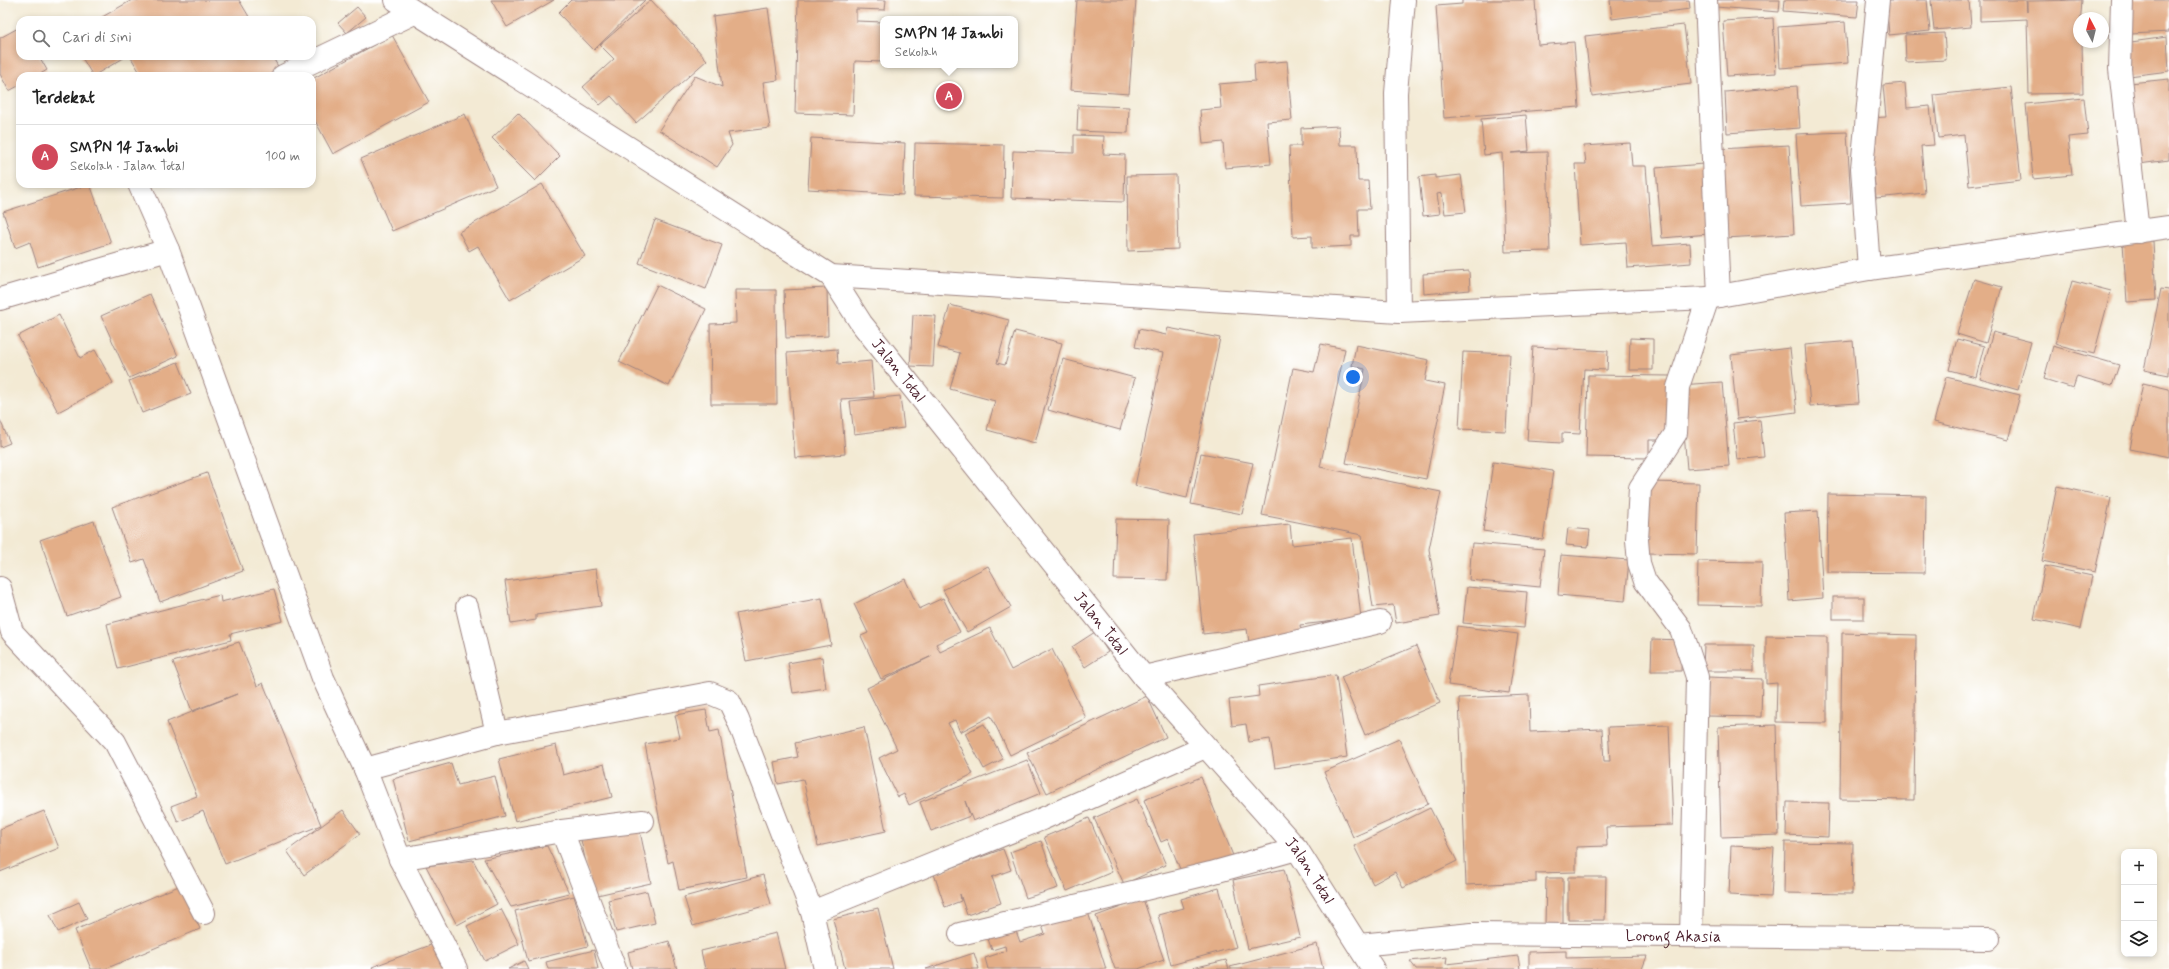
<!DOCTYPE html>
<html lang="id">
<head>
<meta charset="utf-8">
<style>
  body { margin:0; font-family:Mynerve,sans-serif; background:#f2f2f2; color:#222 }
  .controls { position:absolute; right:12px; bottom:12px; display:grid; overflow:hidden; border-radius:8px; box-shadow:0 2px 6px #0003 }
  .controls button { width:36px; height:36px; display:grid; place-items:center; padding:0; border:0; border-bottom:1px solid #e0e0e0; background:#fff; color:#222; font:20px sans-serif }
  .compass { position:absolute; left:2073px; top:12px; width:36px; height:36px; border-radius:50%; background:#fff; box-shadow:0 2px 6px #0003; rotate:353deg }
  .you { position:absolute; left:1353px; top:377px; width:14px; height:14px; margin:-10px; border:3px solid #fff; border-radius:50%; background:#1a73e8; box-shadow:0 0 0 6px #1a73e833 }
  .badge { display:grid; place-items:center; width:26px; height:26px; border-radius:50%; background:#d1495b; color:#fff; font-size:13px; font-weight:700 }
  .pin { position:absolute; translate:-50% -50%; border:2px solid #fff; box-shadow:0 1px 4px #0006 }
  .popup { position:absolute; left:880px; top:16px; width:138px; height:52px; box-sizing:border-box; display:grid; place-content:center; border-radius:8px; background:#fff; filter:drop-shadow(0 1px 3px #0005); font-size:13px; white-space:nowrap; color:#767676 }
  .popup b { font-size:15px; color:#222 }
  .popup::after { content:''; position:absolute; left:50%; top:100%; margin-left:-8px; border:8px solid transparent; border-top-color:#fff }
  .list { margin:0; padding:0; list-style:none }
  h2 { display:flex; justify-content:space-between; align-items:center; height:52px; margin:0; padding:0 16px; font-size:17px }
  h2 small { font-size:13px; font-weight:400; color:#767676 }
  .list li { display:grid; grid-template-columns:26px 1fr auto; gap:12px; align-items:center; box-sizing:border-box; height:64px; padding:0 16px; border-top:1px solid #e0e0e0 }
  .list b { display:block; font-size:15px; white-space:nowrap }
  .list p { margin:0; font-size:13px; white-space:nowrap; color:#767676 }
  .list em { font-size:13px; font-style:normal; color:#767676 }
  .icon { flex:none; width:22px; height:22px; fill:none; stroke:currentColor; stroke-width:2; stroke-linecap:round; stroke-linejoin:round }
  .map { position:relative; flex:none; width:2169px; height:969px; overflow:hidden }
  .search { position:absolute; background:#fff; box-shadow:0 2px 6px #0003; left:16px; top:16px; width:300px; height:44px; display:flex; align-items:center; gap:10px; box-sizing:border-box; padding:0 14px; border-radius:12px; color:#767676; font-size:15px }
  .panel { position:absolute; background:#fff; box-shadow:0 2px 6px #0003; left:16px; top:72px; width:300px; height:116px; border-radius:12px }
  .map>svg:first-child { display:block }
</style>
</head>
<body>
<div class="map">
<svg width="2169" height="969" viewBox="0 0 2169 969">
  <rect width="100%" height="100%" fill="#fff"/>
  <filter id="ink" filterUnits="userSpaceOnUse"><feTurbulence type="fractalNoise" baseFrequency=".025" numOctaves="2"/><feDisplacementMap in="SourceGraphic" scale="8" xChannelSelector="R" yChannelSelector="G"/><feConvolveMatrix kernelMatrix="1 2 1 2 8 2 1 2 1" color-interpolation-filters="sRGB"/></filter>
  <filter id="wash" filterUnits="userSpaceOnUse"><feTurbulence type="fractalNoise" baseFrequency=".012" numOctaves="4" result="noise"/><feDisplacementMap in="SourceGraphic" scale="16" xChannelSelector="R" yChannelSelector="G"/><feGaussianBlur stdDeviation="0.9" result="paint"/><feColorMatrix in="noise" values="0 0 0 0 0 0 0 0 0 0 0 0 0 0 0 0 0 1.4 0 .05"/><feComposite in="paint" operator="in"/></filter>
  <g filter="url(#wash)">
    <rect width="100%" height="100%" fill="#f3ead4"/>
    <g id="blocks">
      <g fill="#e3ae88">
        <path d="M132,0H239L251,20H97Z"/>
        <path d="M491,0H554L507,27Z"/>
        <path d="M571,0H645L594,50L558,13Z"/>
        <path d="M651,0L707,60L636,123L611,96L600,105L583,87L614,59L600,45Z"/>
        <path d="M798,0H886L885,10L856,9V21L883,22V62L855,61L853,115L795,113Z"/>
        <path d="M1077,0H1136L1129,94L1070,90Z"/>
        <path d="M1462,0H1535L1538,45L1574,42L1579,107L1444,118L1436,6L1462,4Z"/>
        <path d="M1610,0H1689L1690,9L1612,19Z"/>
        <path d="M1716,0H1780L1779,12L1716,7Z"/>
        <path d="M1784,0H1859L1857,17L1783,11Z"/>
        <path d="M1886,0H1927L1930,31L1889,35Z"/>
        <path d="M1931,0H1969L1971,27L1934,30Z"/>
        <path d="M1980,0H2026L2027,12V1L2082,0L2079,42H2082L2083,93L2029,94L2027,19L1980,21Z"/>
        <path d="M2129,0H2169V32L2131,34Z"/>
        <path d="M357,7L366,17L347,33L338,23Z"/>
        <path d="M768,8L778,80L763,82L770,128L728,133L732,145L717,167L659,130L695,76L722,87L713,16Z"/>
        <path d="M1773,18L1776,73L1727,76L1723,21Z"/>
        <path d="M1845,22L1848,63L1780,68L1778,27Z"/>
        <path d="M1684,25L1691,84L1592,96L1585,36Z"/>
        <path d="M20,27V56H39L47,70L37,76H20V85L9,91L0,74V38Z"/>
        <path d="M1944,33L1946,60L1906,62L1905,35Z"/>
        <path d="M392,35L429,102L333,154L312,115V79Z"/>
        <path d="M2167,37L2169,71L2129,76L2124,43Z"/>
        <path d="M81,56H127L93,76Z"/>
        <path d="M130,56H272L280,70L269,76H142Z"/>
        <path d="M1287,61L1292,120L1267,122L1271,164L1225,168L1223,142L1203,144L1200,110L1221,108L1219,84L1255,81L1254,64Z"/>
        <path d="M2169,79V160L2139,164L2130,83Z"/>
        <path d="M1905,83L1907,108L1930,106L1934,145L1921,146L1925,193L1876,198L1869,118L1886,117L1883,85Z"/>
        <path d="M1797,86L1800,128L1727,133L1725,92Z"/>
        <path d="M2011,87L2021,180L1969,186L1964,135L1938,138L1934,95Z"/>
        <path d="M2084,98L2088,135L2068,137L2072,175L2033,179L2026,104Z"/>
        <path d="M1078,105L1129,107L1128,133L1077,131Z"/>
        <path d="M518,113L560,156L535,181L492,138Z"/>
        <path d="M465,114L496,186L392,231L361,159Z"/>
        <path d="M1526,115L1529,151L1511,153L1547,152L1550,251L1505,252L1502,153L1484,155L1481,119Z"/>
        <path d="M1339,126L1340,145H1357L1358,181H1368L1370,209H1358L1359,236H1351V246L1312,248V236L1293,237L1289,146H1301V128Z"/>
        <path d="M1847,132L1851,203L1801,206L1796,134Z"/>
        <path d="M1074,135L1104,136L1103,154L1125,155L1124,202L1011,198L1013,151L1074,153Z"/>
        <path d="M811,138L905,143L903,195L808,189Z"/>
        <path d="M915,143L1004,145L1003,198L914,196Z"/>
        <path d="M1630,143L1632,166H1646L1652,246L1690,243L1691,263L1628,268L1626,242L1580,245L1575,164H1586L1584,146Z"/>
        <path d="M1789,145L1794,234L1725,238L1720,149Z"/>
        <path d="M1703,164L1709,234L1662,238L1656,168Z"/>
        <path d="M1176,175L1178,249L1128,251L1127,176Z"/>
        <path d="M1435,175V178L1461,175L1466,212L1445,214L1442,193L1437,194L1440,214L1423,216L1419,177Z"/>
        <path d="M90,184L111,243L38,267L30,242L15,248L3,212Z"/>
        <path d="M542,184L585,256L510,300L478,246L469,251L459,232Z"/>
        <path d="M655,220L722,245L706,289L639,263Z"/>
        <path d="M2153,241L2156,300L2127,302L2123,243Z"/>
        <path d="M1469,271L1470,290L1424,294L1423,274Z"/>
        <path d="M1974,279L2002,287L1986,343L1957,334Z"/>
        <path d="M2072,281L2111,291L2094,354L2055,344Z"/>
        <path d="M657,285L706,309L669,386L619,362Z"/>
        <path d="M827,288L828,336L786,338L784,290Z"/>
        <path d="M2161,289L2169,290V375L2144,370Z"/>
        <path d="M735,290H776L777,404H711L710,324L736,323Z"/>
        <path d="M150,294L178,356L129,378L101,316Z"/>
        <path d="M950,305L1009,320L997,363L1005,365L1015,331L1062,343L1035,443L987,430L995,401L950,389L960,353L938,347Z"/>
        <path d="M59,315L80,358L95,350L113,383L58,412L18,336Z"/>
        <path d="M913,315L936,316L933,367L910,366Z"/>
        <path d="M1168,328L1220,338L1187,498L1135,486L1163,353L1135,347L1139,329L1166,335Z"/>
        <path d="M1993,332L2031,342L2018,390L1980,379Z"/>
        <path d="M1630,338L1653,339V370H1629Z"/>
        <path d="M1957,339L1984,346L1976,377L1949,370Z"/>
        <path d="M1853,341L1858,403L1810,406L1805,345Z"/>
        <path d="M1321,344L1345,349L1320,467L1441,492L1429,549L1440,616L1396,623L1393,605L1373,607L1362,535L1262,515L1293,368L1314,372Z"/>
        <path d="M1356,345L1429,360L1425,381L1445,385L1426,479L1346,463L1365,369L1352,366Z"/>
        <path d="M2053,346L2119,365L2112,386L2077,376L2073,388L2044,379Z"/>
        <path d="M1533,347L1608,351L1607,370L1584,369L1580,434L1562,433V443L1527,441Z"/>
        <path d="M1790,348L1797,412L1737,419L1731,355Z"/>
        <path d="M837,349L838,364L871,361L874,397L841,399L845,454L795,458L787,353Z"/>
        <path d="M1463,352L1510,354L1506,431L1459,429Z"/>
        <path d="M1063,359L1135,378L1120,430L1048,410Z"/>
        <path d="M178,362L191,394L142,413L129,381Z"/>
        <path d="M1588,375L1671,376L1670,440H1649V458L1586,457Z"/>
        <path d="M1946,377L2020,395L2008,440L1934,422Z"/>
        <path d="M1722,382L1729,466L1687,469L1680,385Z"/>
        <path d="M2143,383L2169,389V457L2130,449Z"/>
        <path d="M900,396L904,428L854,434L850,401Z"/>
        <path d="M0,420L10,443L0,447Z"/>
        <path d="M1760,420L1764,457L1737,460L1733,423Z"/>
        <path d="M1201,453L1253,463L1242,514L1191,504Z"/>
        <path d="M1493,462L1553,471L1543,540L1483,531Z"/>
        <path d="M207,473L243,571L160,602L144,559L132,563L112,507Z"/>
        <path d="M1648,482L1699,483L1697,554L1646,553Z"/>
        <path d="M2057,486L2111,498L2095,572L2042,561Z"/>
        <path d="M1828,494L1926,496L1925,573L1827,572Z"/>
        <path d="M1818,511L1823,598L1789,601L1784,513Z"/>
        <path d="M1116,519L1169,520L1167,580L1114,579Z"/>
        <path d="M94,521L121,597L67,616L40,540Z"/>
        <path d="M1290,524L1292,545L1352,538L1361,618L1300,625L1302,636L1249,642L1247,629L1203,634L1193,534Z"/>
        <path d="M1568,528L1590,530L1588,547L1566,545Z"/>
        <path d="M1472,543L1544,549L1540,587L1469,580Z"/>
        <path d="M1561,555L1629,560L1625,601L1558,595Z"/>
        <path d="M1698,561L1762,562L1761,606L1697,605Z"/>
        <path d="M988,566L1011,607L967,632L943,590Z"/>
        <path d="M2045,566L2092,576L2081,629L2034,619Z"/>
        <path d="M596,569L601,606L536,615V620L511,624L505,581Z"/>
        <path d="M905,579L919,609L943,598L960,632L936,644L940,652L990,628L1011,670L1052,649L1086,718L1010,755L991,716L960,732L955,720L948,723L973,774L909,805L904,794L898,797L879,758L897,749L867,688L932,656L881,679L861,636L868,633L854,604Z"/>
        <path d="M1467,587L1527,592L1524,628L1463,623Z"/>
        <path d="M274,589L283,621L230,634L231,640L118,669L107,624L220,595L221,602Z"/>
        <rect x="1833" y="597" width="31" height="22"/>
        <path d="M822,598L831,645L746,661L736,614Z"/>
        <path d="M1457,626L1518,634L1509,693L1448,685Z"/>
        <path d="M1095,632L1108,652L1085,667L1072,647Z"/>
        <path d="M1842,633L1916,635L1914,800L1840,799Z"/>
        <path d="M1766,636L1827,637V723L1776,722L1777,683L1766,684Z"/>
        <path d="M1652,639L1682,640L1681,671H1651Z"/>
        <path d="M239,642L257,686L263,683L321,825L225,864L203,811L178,822L171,806L197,796L167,722L237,694L192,711L173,662Z"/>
        <path d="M1704,645H1754V671H1703Z"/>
        <path d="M1416,646L1440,703L1365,735L1341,677Z"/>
        <path d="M822,657L826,688L793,693L788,663Z"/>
        <path d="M1336,675L1347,757L1275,768L1270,739L1249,742L1246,724L1232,726L1229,700L1259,696L1258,686Z"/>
        <path d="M1708,677L1762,679L1761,717L1707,716Z"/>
        <path d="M1529,695L1530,732L1602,729L1604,761H1610L1608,727L1669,725L1673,825L1606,827L1607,846L1576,847V872L1536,873V882L1466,885L1459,698Z"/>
        <path d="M1147,696L1166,737L1047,793L1027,753Z"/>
        <path d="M706,710L710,732L719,730L747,877L679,890L673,861L668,863L645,744L680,738L675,715Z"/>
        <path d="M984,724L1003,759L984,769L965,733Z"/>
        <path d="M1776,725L1779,835L1721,837L1718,727Z"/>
        <path d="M864,727L886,831L818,846L803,779L778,784L774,762L798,757L795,743Z"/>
        <path d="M1399,739L1428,804L1353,837L1324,772Z"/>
        <path d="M556,745L563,775L604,764L612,797L515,821L499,759Z"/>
        <path d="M1027,760L1041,793L973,821L965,801L970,816L931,831L920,802Z"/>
        <path d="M451,763L458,785L495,776L505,816L409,841L393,779Z"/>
        <path d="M1201,777L1234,858L1184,879L1168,839L1161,842L1144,800Z"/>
        <path d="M1137,799L1166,865L1124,884L1094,818Z"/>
        <path d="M1787,802L1829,803L1828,837L1786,835Z"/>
        <path d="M1430,808L1457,861L1403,888L1395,872L1373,884L1354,846Z"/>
        <path d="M343,810L360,834L304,875L287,851Z"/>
        <path d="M44,811L59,848L0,872V829Z"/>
        <path d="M1089,818L1112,872L1067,891L1044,837Z"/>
        <path d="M639,827L651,883L593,896L581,840Z"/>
        <path d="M1041,841L1058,888L1026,898L1010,852Z"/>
        <path d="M1785,842L1853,843L1852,894L1784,893Z"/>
        <path d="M547,846L569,893L511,907L484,859Z"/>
        <path d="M1731,846L1774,848L1771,897L1729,895Z"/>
        <path d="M1003,849L1011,870L992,877L1001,903L967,915L960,894L961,901L945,907L934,874Z"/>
        <path d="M473,860L497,904L457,925L426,866Z"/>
        <path d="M1284,869L1300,937L1248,949L1233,880Z"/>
        <path d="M763,875L771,904L693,926L684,897Z"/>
        <path d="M1568,877H1606L1605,920H1568Z"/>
        <path d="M1546,878H1563V925H1545Z"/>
        <path d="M181,885L200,929L105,969H91L75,930Z"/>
        <path d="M1219,888L1236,947L1171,965L1158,915L1184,908L1181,899Z"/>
        <path d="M647,891L655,923L616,932L608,900Z"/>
        <path d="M574,896L588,946L528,961L515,911Z"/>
        <path d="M1143,899L1164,960L1138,969H1115L1096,916Z"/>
        <path d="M79,902L87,919L58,932L50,915Z"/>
        <path d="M878,908L893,969H845L833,919Z"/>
        <path d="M501,909L519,944L485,961L467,926Z"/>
        <path d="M1087,909L1106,969H988L985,958L1006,951L1005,946L992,950L988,939L1016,931L1020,942L1045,934L1041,923Z"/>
        <path d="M776,933L785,969H705L701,951Z"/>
        <path d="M669,941L677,969H632L628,952Z"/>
        <path d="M436,943L447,969H373L372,967Z"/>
        <path d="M1317,944L1323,969H1231L1230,967Z"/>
        <path d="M594,950L598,969H548L546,962Z"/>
        <path d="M1566,951V958L1647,956L1642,969H1529V952Z"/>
        <path d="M974,953L979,969H926Z"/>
        <path d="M1518,956L1520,969H1416L1410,961L1447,957L1446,964Z"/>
        <path d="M1226,960L1229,969H1193V968Z"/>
        <path d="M524,961L528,969H508Z"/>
      </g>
    </g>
  </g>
  <g filter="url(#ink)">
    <use href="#blocks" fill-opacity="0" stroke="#9e8480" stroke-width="1"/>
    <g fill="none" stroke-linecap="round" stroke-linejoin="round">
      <defs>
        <g id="minor">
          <path d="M396,0L831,276L1399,312L1708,298L1869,269L2169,227"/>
          <path d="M1706,0L1719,296"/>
          <path d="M2122,0L2120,69L2138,232"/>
          <path d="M283,76L414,13"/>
          <path d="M139,184L168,250L323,678L365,769L400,859L456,969"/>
          <path d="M1869,269L1862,168L1878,0"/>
          <path id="s1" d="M831,276L861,323L1144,677L1297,849L1373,969"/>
          <path d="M0,299L168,250"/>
          <path d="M1399,312L1396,93L1404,0"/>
          <path d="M0,588L12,632L115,742L204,913"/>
          <path d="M467,607L497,733"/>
          <path d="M1144,677L1380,622"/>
          <path d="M365,769L497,733L710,693L729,701L738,720L812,912L825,969"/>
          <path d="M562,831L615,969"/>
          <path d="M400,859L562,831L643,821"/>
          <path d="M812,912L1042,819L1205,747"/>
          <path d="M960,934L1211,873L1297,849"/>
          <path d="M1691,936L1697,677L1681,629L1645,581L1639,563L1637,540L1640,488L1676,433L1678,387L1708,298"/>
          <path id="s2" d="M1359,945L1472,934L1989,939"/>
        </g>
      </defs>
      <use href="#minor" stroke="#9e8480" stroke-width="24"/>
      <use href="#minor" stroke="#fff" stroke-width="22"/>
    </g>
  </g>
  <g text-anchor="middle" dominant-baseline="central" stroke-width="3.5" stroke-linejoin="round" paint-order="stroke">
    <g font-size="16" fill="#4a1f2b" stroke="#fff">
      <text stroke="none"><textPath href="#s1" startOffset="116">Jalan Total</textPath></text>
      <text stroke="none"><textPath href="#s1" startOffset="440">Jalan Total</textPath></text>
      <text stroke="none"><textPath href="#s1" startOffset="764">Jalan Total</textPath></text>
      <text stroke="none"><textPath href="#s2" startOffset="315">Lorong Akasia</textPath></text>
    </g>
  </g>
</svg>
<div class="controls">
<button>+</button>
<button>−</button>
<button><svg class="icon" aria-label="layers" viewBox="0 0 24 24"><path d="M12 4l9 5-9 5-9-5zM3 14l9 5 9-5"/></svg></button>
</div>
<svg class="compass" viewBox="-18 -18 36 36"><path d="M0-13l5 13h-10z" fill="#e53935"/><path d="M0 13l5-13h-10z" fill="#767676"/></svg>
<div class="you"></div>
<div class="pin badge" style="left:949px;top:96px">A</div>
<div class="popup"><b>SMPN 14 Jambi</b>Sekolah</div>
<div class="search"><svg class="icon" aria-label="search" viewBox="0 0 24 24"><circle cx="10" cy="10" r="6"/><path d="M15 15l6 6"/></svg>Cari di sini</div>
<section class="panel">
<h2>Terdekat<small></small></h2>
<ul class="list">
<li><span class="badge">A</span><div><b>SMPN 14 Jambi</b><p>Sekolah · Jalan Total</p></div><em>100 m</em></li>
</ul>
</section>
</div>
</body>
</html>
